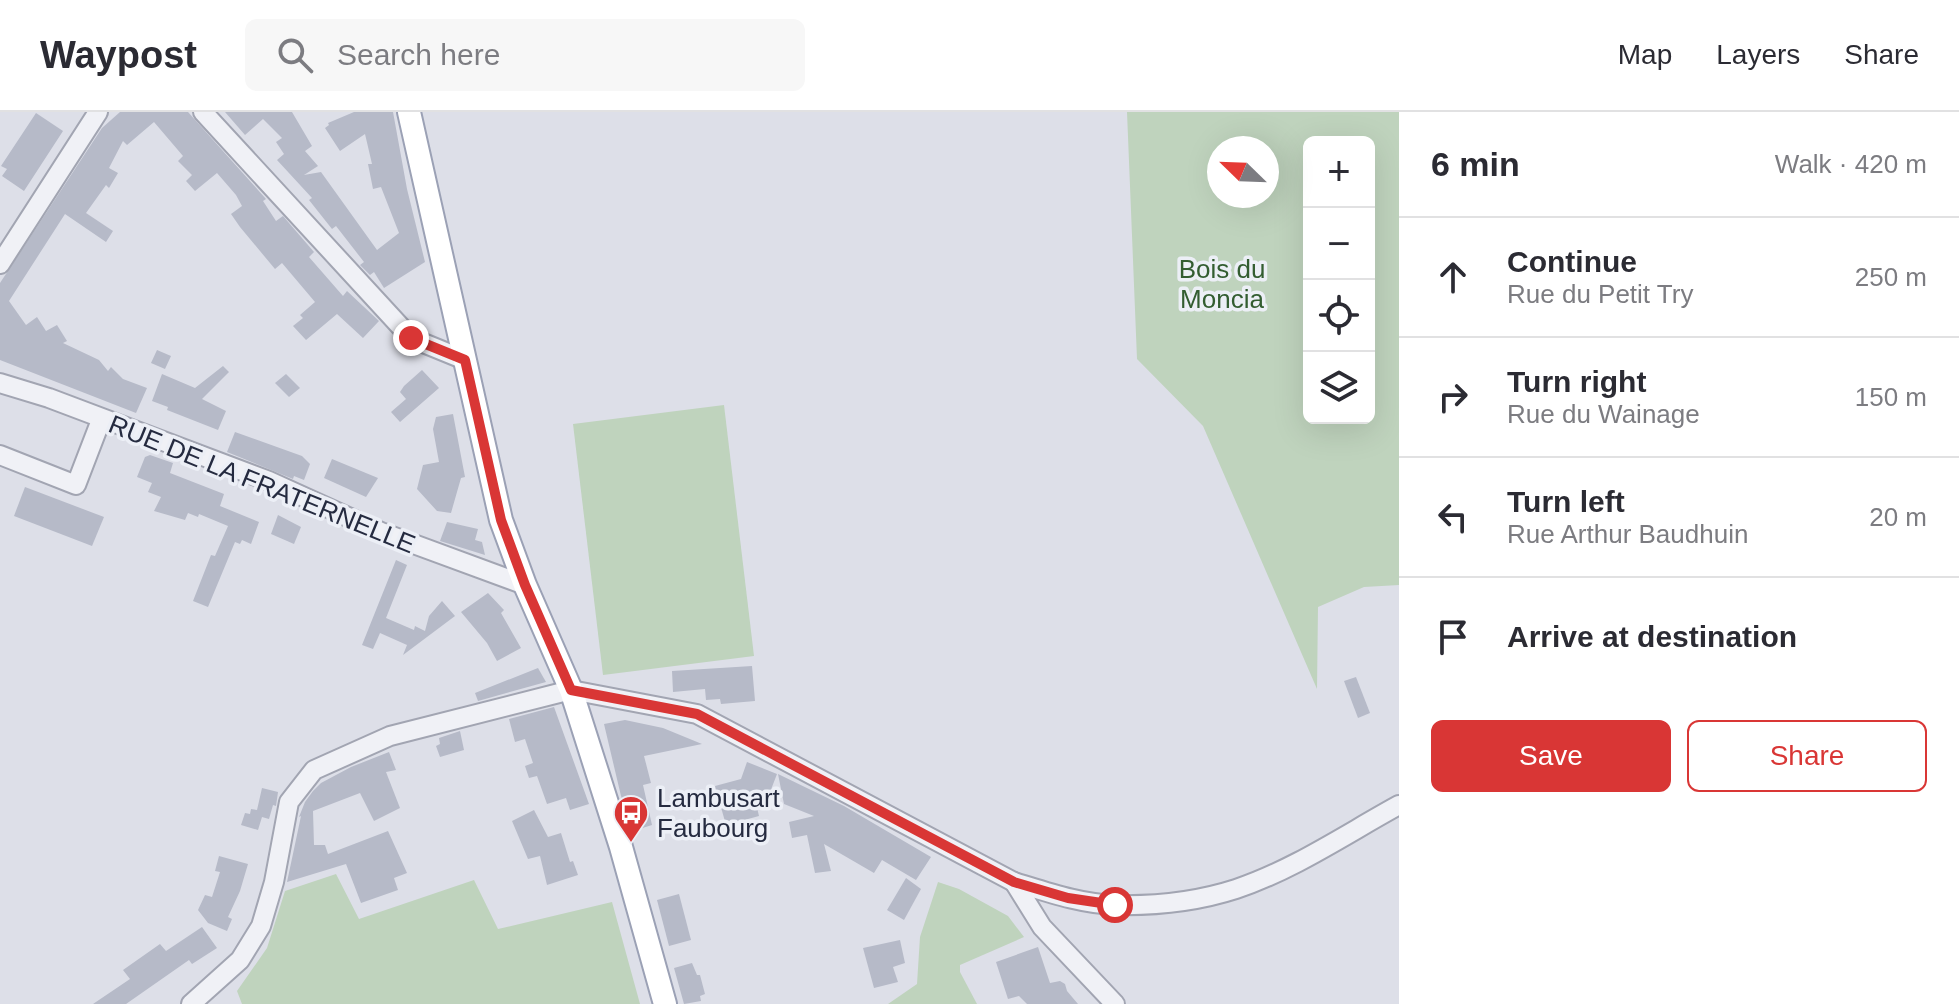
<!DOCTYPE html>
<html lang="en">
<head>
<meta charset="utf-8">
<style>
  body { margin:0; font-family:Arial,sans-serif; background:#f7f7f7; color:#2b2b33 }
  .controls { position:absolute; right:24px; top:24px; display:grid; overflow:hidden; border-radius:12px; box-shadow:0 8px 32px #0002 }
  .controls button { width:72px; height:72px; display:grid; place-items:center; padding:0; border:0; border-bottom:2px solid #e1e1e2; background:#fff; color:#2b2b33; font:40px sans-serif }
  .compass { position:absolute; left:1207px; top:24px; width:72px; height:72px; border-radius:50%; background:#fff; box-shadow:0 8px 32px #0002; rotate:293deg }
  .stop { position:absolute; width:24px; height:24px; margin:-18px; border:6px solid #d93635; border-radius:50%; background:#fff }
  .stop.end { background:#d93635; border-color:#fff; box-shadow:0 2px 8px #0008 }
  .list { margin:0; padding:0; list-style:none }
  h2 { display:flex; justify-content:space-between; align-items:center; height:104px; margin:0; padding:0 32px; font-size:34px }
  h2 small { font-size:26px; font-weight:400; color:#7c7c81 }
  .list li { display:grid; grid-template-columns:52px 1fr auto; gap:24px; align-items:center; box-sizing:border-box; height:120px; padding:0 32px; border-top:2px solid #e1e1e2 }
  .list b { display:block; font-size:30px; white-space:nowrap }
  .list p { margin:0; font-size:26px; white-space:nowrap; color:#7c7c81 }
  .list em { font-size:26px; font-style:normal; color:#7c7c81 }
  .actions { display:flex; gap:16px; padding:24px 32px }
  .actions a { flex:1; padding:18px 0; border:2px solid #d93635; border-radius:12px; text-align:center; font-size:28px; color:#d93635 }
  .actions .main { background:#d93635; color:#fff }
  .icon { flex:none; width:44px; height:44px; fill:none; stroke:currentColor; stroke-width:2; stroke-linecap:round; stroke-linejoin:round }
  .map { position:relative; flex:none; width:1399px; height:892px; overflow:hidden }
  header { display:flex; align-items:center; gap:48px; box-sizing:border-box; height:112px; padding:0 40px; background:#fff; border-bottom:2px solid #e1e1e2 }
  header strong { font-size:38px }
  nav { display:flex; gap:44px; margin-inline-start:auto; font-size:28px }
  .search { width:560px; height:72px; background:#f7f7f7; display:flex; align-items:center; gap:20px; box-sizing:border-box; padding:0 28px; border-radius:12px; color:#7c7c81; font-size:30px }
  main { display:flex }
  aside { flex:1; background:#fff }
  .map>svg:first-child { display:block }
</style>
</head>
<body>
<header>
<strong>Waypost</strong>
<div class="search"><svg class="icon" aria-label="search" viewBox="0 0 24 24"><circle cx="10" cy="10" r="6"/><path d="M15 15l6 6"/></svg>Search here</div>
<nav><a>Map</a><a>Layers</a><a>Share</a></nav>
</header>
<main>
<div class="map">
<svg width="1399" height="892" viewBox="0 0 1399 892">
  <rect width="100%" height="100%" fill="#dddfe8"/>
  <g fill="#bfd3bd" fill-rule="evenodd">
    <path d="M1127,0H1399V473L1364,475L1318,495L1317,577L1203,314L1137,247ZM1309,30H1369V306H1309ZM1267,36V84H1219V36Z"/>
    <path d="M724,293L754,544L603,563L573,312Z"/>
    <path d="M336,762L359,807L474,768L498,817L612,790L640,892H242L237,879L267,836L285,779Z"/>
    <path d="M938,770L959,777L1008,804L1024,825L960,853V860L977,892H888L917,872L920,825Z"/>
  </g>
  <g fill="#b6bac8">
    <path d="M120,0H188L266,87L263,89L276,109L283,104L314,140L309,145L343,184L347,179L379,209L363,226L337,202L306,228L293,214L303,206L300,203L315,190L282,151L275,157L240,115L231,102L242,94L236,83L217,61L195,79L186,69L192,63L178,49L183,44L154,10L127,33L123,29L109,56L118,61L109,76L106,73L86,101L113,119L106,130L65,102L9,189L26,213L37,205L46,219L57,213L67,229L63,231L99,248L108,259L111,255L123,267L147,276L136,301L0,248V171L102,16Z"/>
    <path d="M225,0H292L312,34L305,39L318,54L304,63L321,60L377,138L399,121L381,75L373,77L368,52H372L365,22L340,39L325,16L329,13L328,11L354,0H393L407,77L425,150L384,176L374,160L370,163L360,153L364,150L336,114L332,117L309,88L312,86L277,48L284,42L276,30L282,26L263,7L245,23Z"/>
    <path d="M36,1L63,19L24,79L2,64L7,57L1,54Z"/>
    <path d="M157,238L171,244L165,257L151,251Z"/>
    <path d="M223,254L229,260L202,287L226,299L218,318L167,298L168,295L152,289L162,262L195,276Z"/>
    <path d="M422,258L439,276L400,310L391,300L406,287L400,280L404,274Z"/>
    <path d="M286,262L300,276L289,285L275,271Z"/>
    <path d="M453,302L465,365L461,366L451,401L437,399L417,377L423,353L439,350L433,317L436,305Z"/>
    <path d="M235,320L302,344L310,352L304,368L294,364L293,367L227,340Z"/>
    <path d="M150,343L173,351L170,361L224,382L220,394L259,410L251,432L242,428L240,432L235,430L208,495L193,489L211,443L215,444L228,414L199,402L198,405L188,401L185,408L154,399L161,385L148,380L152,371L137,365L145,345Z"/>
    <path d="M332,347L378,366L366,385L324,366Z"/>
    <path d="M25,375L104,405L92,434L14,404Z"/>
    <path d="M278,403L301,415L294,432L271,422Z"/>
    <path d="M447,410L478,417L475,428L482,430L485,443L440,429Z"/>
    <path d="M396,448L407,453L386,506L414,518L415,514L425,519L429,504L442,489L455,504L403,543L407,533L380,521L373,537L362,533Z"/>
    <path d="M488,481L504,498L501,501L521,536L497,549L487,531L461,500Z"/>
    <path d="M752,554L755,589L721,592L720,587L706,588L705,577L673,580L672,559Z"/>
    <path d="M538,556L546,570L478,589L475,581Z"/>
    <path d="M1356,565L1370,601L1358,606L1344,569Z"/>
    <path d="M554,595L589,692L570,698L566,686L547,692L537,664L529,666L525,654L533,651L525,627L515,630L509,607Z"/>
    <path d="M625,608L663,616L702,632L644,644L651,671L643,673L652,713L633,719L621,684L604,612Z"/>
    <path d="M460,619L464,638L440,645L436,634L440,632L439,626Z"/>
    <path d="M389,640L396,658L386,660L400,696L374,709L360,681L313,699L314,733H325L328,742L388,719L407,761L394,766L398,778L361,791L346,752L287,770L301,704L299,705L305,690L313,679L321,671L351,655Z"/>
    <path d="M747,650L777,662L767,688L754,683L759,704L726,713L715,674L741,667Z"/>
    <path d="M778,662L844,694L931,745L916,768L882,748L874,761L824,732L831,759L815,761L807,723L792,726L789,710L814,704L784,692Z"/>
    <path d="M262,676L278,680L276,694L273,693L269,707L262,705L258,718L241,713L245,701L250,702L251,697L257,698Z"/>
    <path d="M534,698L548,725L561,721L570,750L573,749L578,763L547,773L540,744L528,747L512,709Z"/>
    <path d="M219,744L248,752L240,779L228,805L232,807L227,819L208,811L198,798L205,783L212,785L220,760L215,759Z"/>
    <path d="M906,766L921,777L904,808L887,798Z"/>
    <path d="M679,782L691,828L669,834L657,788Z"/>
    <path d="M202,815L217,836L192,852L189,848L126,892H93L130,867L123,858L160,832L166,839Z"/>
    <path d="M900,828L905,851L893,855L898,870L874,876L863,836Z"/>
    <path d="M1038,835L1050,871L1060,869L1065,872L1067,879L1078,892H1027L1019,884L1008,887L996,850Z"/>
    <path d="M692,851L697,863H700L705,882L700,884L701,889L684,892L674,856Z"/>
  </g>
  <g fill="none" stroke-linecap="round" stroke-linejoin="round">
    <defs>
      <g id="minor">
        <path d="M203,0L411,226L465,248"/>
        <path d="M0,152L98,0"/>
        <path d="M0,271L49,286L269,369L381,420L525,473"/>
        <path d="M0,343L76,373L101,308"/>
        <path d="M1014,770L1042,815L1115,892"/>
        <path d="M191,892L240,848L261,814L274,770L289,690L314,658L390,624L571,578L697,602L1014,770C1047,780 1081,792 1115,793C1155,794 1199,789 1236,777C1293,758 1346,722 1399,693"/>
      </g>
      <path id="major" d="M409,0L501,408L525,473L571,578L621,735L665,892"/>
    </defs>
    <use href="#minor" stroke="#a2a5b2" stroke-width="22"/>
    <use href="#major" stroke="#9ba1b5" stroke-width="26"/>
    <use href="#minor" stroke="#f0f1f6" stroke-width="18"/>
    <use href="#major" stroke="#fff" stroke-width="22"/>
  </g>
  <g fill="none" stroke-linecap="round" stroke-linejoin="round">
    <path stroke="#d93635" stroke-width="10" d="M411,226L465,248L501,408L525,473L571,578L697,602L1014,770L1068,786L1115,793"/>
  </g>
  <defs>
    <symbol id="bus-pin" viewBox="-11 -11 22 30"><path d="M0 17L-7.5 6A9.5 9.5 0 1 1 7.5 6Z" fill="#d93635" stroke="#eceff6"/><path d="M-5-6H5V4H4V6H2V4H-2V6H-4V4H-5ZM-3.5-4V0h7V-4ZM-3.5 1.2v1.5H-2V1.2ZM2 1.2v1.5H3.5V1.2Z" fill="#fff"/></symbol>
  </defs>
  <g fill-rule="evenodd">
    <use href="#bus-pin" x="611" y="681" width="40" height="54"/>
  </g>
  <g text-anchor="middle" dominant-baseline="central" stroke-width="7" stroke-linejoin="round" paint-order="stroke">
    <g font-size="26" fill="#335d31" stroke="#eceff6">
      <text x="1222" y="157">Bois du<tspan x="1222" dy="30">Moncia</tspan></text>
    </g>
    <g font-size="26" fill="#252b40" stroke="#eceff6">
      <text transform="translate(262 372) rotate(22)">RUE DE LA FRATERNELLE</text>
    </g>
    <g font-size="26" fill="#252b40" stroke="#eceff6" text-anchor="start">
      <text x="657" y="686">Lambusart<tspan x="657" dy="30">Faubourg</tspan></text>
    </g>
  </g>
</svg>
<div class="controls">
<button>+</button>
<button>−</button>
<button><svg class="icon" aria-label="locate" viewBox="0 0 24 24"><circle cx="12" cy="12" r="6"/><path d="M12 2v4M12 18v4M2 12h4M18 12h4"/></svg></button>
<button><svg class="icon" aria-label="layers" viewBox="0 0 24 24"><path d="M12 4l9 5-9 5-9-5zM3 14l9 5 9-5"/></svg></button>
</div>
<svg class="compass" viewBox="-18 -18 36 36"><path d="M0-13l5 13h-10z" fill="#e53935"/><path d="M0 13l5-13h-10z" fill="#7c7c81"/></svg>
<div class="stop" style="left:1115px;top:793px"></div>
<div class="stop end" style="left:411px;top:226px"></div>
</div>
<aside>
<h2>6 min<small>Walk · 420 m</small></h2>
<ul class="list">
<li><svg class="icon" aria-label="ahead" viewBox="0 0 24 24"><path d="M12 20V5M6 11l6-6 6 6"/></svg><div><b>Continue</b><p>Rue du Petit Try</p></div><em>250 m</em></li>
<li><svg class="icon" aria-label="right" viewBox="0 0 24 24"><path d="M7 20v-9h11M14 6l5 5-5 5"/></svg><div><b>Turn right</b><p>Rue du Wainage</p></div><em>150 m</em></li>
<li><svg class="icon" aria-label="left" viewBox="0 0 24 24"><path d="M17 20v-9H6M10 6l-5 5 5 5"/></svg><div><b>Turn left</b><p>Rue Arthur Baudhuin</p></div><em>20 m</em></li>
<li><svg class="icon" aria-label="arrive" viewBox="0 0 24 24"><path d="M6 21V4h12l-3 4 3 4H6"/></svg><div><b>Arrive at destination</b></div></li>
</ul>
<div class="actions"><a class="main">Save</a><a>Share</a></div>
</aside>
</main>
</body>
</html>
